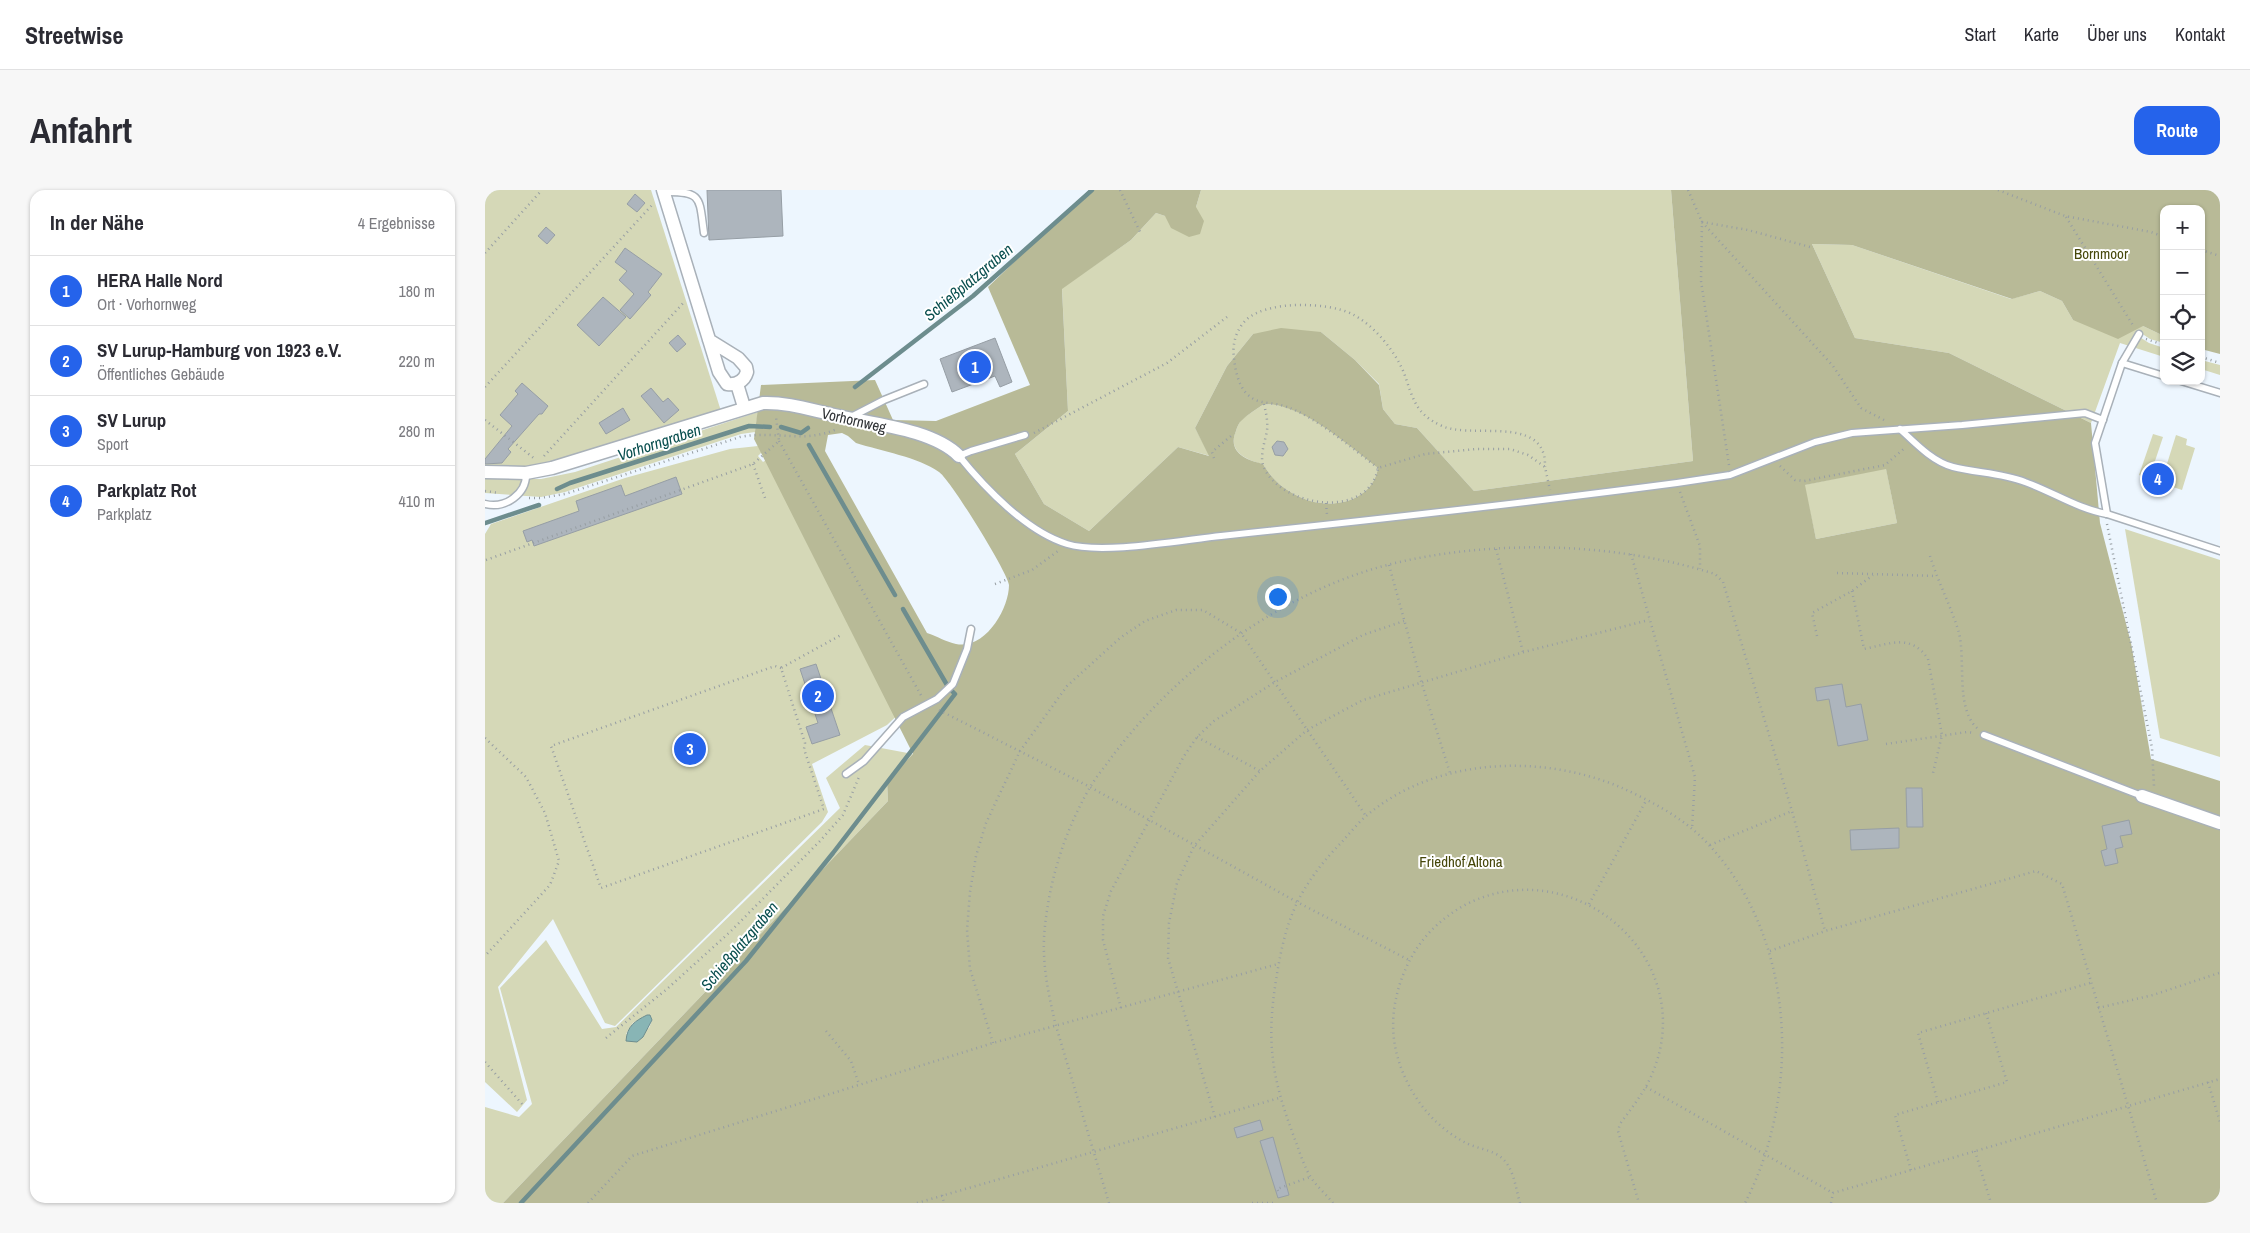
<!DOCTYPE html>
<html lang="de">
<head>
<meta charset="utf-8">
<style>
  body { margin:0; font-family:"Archivo Narrow",sans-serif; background:#f7f7f7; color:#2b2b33 }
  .controls { position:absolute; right:15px; top:15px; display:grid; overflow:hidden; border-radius:10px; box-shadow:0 1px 4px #0004 }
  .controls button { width:45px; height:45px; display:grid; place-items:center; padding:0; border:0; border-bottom:1px solid #e1e1e2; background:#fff; color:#2b2b33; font:25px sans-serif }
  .you { position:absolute; left:792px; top:406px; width:18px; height:18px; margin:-12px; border:4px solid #fff; border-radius:50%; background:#1a73e8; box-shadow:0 0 0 8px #1a73e833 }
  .badge { display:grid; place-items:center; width:32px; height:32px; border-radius:50%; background:#2563eb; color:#fff; font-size:16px; font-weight:700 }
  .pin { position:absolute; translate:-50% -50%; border:2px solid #fff; box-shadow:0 1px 5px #0006 }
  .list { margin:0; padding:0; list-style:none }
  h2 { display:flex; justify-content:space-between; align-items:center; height:65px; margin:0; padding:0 20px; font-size:21px }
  h2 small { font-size:16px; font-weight:400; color:#7c7c81 }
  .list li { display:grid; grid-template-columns:32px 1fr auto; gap:15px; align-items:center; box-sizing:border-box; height:70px; padding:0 20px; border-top:1px solid #e1e1e2 }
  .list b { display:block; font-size:19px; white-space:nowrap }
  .list p { margin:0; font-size:16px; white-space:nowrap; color:#7c7c81 }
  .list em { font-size:16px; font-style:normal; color:#7c7c81 }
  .icon { flex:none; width:28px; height:28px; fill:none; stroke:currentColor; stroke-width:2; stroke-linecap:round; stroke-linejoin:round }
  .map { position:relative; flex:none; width:1735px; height:1013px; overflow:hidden; border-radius:15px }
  header { display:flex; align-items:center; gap:30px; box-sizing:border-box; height:70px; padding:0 25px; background:#fff; border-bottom:1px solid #e1e1e2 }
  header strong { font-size:24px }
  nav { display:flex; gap:28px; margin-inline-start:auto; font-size:18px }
  .intro { display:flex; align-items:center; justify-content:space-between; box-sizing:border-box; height:120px; padding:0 30px }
  h1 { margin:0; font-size:35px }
  .button { padding:12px 22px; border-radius:15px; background:#2563eb; color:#fff; font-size:18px; font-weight:700 }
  main { display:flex; gap:30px; padding:0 30px }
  aside { flex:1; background:#fff; border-radius:15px; box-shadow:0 1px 4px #0004 }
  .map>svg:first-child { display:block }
</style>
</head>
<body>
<header>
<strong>Streetwise</strong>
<nav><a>Start</a><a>Karte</a><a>Über uns</a><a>Kontakt</a></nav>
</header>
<div class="intro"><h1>Anfahrt</h1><a class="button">Route</a></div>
<main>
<aside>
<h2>In der Nähe<small>4 Ergebnisse</small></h2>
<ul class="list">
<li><span class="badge">1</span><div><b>HERA Halle Nord</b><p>Ort · Vorhornweg</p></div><em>180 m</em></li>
<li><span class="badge">2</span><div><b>SV Lurup-Hamburg von 1923 e.V.</b><p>Öffentliches Gebäude</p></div><em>220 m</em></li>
<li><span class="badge">3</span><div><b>SV Lurup</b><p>Sport</p></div><em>280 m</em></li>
<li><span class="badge">4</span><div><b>Parkplatz Rot</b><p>Parkplatz</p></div><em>410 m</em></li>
</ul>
</aside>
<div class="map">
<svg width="1735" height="1013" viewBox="0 0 1735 1013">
  <rect width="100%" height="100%" fill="#edf6fe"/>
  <g fill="#d5d8b7" fill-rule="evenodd">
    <path d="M0,0H166L236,221L53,279L0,278Z"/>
    <path d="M716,0H1186L1208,271L989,301L932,238L910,234L898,219L894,194L870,170L836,142L768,144L742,176L710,238L725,266L693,257L604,341L559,314L530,264L583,221L577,98L646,50L671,23L680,26L711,17Z"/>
    <path d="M1327,54L1367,55L1526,109L1555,101L1577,111L1588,130L1658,136L1679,146V153L1665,149L1656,143L1653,146L1664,153L1679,158V167L1635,153L1606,233L1464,163L1370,148Z"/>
    <path d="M1716,170L1735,175V185L1716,179Z"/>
    <path d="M779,214C819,214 862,254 893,278C887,313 843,321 815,307C798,299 787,289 778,274C761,270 742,261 751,241C752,237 754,233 756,230C763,224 772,219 779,214Z"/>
    <path d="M273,222L270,242L256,244L80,302L56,307L0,303V289H56L90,282Z"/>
    <path d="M1668,244L1678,247L1664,289L1654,285Z"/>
    <path d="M1691,245L1702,249L1701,255L1710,258L1697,300L1676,293Z"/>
    <path d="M273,256L277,262L273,266L278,272L281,270L419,519L402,535L327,574L343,622L337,632L130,836L120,833L68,729L13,797L42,910L32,922L0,892V344L6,334L140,288L245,259Z"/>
    <path d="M1401,278L1412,333L1331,349L1319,295Z"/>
    <path d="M1640,339L1735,370V567L1675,548Z"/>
    <path d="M380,555L428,564L402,591L403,611L18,1013H0V917L34,927L47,914L15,798L61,750L117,839L131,837L355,618L341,588ZM162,825H165L167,830L164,838L141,844L148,833Z"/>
  </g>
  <path fill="#b8ba97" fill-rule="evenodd" d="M604,0H716L711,17L719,31L715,44L704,47L686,38L680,26L671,23L646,50L577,99L583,221L530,264L559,314L604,341L693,257L724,266L710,238L742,176L768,144L796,138L836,142L870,170L894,195L898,219L910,234L932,238L989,301L1208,271L1186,0H1735V164L1716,159V19H1679V146L1658,136L1633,149L1588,130L1577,111L1555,101L1527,109L1367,55L1327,54L1370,148L1464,163L1606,233L1615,333L1646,453L1666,569L1735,591V1013H18L403,611L402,591L428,564L269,249L276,195L390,190L408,230L451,231L545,195L503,97ZM779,214C819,214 862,255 893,278C887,313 843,321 815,307C798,299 787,289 778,274C761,270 742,262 751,241C752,237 754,233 756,231C763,224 772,219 779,214ZM357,243L363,246L371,253C396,261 433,267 454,282C465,289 523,383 524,395C524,419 500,460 471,454C461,452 452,446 442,443L340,261L343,245ZM1401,279L1412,333L1331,349L1320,295Z"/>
  <path fill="#88b5b5" stroke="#6d8d8e" d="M162,825H165L167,830L158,847L152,852L141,851C142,836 150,831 162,825Z"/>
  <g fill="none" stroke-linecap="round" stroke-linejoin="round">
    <g stroke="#6d8d8e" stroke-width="4.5">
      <path d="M370,197L488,106L607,0"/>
      <path d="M296,237L316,243L323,238"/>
      <path d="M324,255L410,405"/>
      <path d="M72,299L85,293L264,236L285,237"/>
      <path d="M0,333L54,315"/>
      <path d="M418,419L462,495"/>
      <path d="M36,1013L261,771L348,663L470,504L466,500"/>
    </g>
  </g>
  <g fill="#adb5bd" stroke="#969ea5">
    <path d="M222,0H296L298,46L224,50Z"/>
    <path d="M150,4L160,13L152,22L142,14Z"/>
    <path d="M61,37L70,45L62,54L53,46Z"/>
    <path d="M140,58L177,84L163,102L166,105L145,129L135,120L149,104L134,90L142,81L130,72Z"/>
    <path d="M118,107L141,127L114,156L92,135Z"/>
    <path d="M193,145L201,154L192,162L184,153Z"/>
    <path d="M510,148L527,192L515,197L510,186L467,202L455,169Z"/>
    <path d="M37,193L63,216L57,224H54L23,259L26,262L17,273L0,274V269L27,236L15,225L33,204L30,201Z"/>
    <path d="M166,198L178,212L183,208L194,220L179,233L156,206Z"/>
    <path d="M138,218L145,230L121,244L114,233Z"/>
    <path d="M792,251L799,252L803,259L798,266L790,265L787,257Z"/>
    <path d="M191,287L197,304L49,356L47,350L42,352L38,341L94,321L91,311L136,295L140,306Z"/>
    <path d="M331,474L355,545L327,554L321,537L333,533L315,479Z"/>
    <path d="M1357,494L1361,517L1376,514L1383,550L1353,556L1344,509L1332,511L1330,498Z"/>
    <path d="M1421,598H1437L1438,637H1422Z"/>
    <path d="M1644,630L1647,644L1635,646L1638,657L1630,659L1633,673L1620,676L1616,661L1622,659L1617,636Z"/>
    <path d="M1414,638V658L1366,660L1365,640Z"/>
    <path d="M775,930L778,940L752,948L749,938Z"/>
    <path d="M788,947L804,1005L793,1008L775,951Z"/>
  </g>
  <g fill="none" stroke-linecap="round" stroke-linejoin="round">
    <defs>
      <g id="lane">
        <path d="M179,2C218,1 214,8 219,43"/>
        <path d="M1637,173L1679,186"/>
        <path d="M1696,191L1735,203"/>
        <path d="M366,227L399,210L439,194"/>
        <path d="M1415,239C1430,253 1448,272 1468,277C1492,283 1517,283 1540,292C1568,302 1593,319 1622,324L1735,361"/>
        <path d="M540,245L486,261L474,266C500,298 542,342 582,354C617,365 697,350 736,346C888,330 1040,313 1192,293L1245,285L1330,252L1367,243L1477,235L1600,223L1618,230"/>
        <path d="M0,314C20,319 42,304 41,283"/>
        <path d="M1622,324L1610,253L1637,173L1654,144"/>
        <path d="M1499,545L1657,606"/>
        <path d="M361,584L379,571L418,527L452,509L468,494L482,459L486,439"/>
      </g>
      <g id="street">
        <path d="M178,0L234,182L242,194C251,195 259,192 262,182L261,177L253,168L224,150"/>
        <path d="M252,194L259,217"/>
        <path d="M0,282L41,283L67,278L278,213C303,212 329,221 354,226C389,234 449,240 474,266"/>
        <path d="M1657,606L1735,633"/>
      </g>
    </defs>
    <use href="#lane" stroke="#a9b1b9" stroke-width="9"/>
    <use href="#street" stroke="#a9b1b9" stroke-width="15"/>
    <g stroke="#979ea3" stroke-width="2.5" stroke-dasharray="1 4" stroke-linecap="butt">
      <path d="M635,0L656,44"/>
      <path d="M1203,0L1217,32L1348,176L1376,218L1399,230"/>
      <path d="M1513,0L1580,26L1666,42L1679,47"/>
      <path d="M1581,27L1649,137"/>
      <path d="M1716,60L1735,66"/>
      <path d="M0,63L57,0"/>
      <path d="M1661,149L1679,155"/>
      <path d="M1716,167L1735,173"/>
      <path d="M0,197L168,14"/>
      <path d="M779,214C781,223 783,231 782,241C780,251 775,265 778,275C792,316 883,332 893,278L940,264L991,259H1025L1043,265L1060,277L1065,300"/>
      <path d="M0,230L50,269"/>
      <path d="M549,243L682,173L742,127"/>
      <path d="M294,251L437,507"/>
      <path d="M59,266L200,111"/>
      <path d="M729,268L727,262L746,246"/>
      <path d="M268,274L280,308"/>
      <path d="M1244,275L1216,91L1217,32L1263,40L1325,57"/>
      <path d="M1295,276L1310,290L1319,291L1400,275L1421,257"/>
      <path d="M893,278C868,259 831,227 802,217C787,211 773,216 761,203C753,194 750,179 749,168C747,154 751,140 761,130C782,110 843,112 867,124C889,135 910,161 919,183C928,208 930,224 957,236C983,248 1046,229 1058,262C1060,267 1060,273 1060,277"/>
      <path d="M0,301L14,303"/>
      <path d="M1195,302L1215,356V379"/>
      <path d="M44,308H55L80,304L255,247C290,240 318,254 352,239"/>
      <path d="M841,313L842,325"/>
      <path d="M1622,334L1667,558L1669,596"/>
      <path d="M1011,359L1038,462"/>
      <path d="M1146,364L1210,587L1207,639"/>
      <path d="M1445,366C1453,392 1466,416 1474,443C1481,472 1470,519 1493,539"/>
      <path d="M1,370L268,274L294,251L291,227"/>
      <path d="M904,375L936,491L965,583"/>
      <path d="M1352,383L1452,386"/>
      <path d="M510,394L547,380L573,361"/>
      <path d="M1367,401L1379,459C1404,454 1426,443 1443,469L1457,545L1448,583"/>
      <path d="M1332,446L1327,423L1367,401L1388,385"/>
      <path d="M296,478L290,476L66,556L116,698L339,619L319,559L320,553L296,478L356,445"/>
      <path d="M454,520L605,597L812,712L924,770"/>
      <path d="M712,547L775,581"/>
      <path d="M0,548L41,587L60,623L74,671L65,695L0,766"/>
      <path d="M1401,554L1482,542L1490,543"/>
      <path d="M1225,655L1307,621"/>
      <path d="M1104,714L1162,609"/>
      <path d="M1285,761L1340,741L1551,681L1577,694L1672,1013"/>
      <path d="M636,818L618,750V726L626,701L699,566L712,547L729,531L790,492L878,445L919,431"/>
      <path d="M1613,818L1668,805L1734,783"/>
      <path d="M341,841L366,871L374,894"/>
      <path d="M121,848L182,799L245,742L335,651L358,625L374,587"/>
      <path d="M508,853L485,779L482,740L485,702L491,666L501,633L535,561L582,496L635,448L660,431L691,420H718L756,443L881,626"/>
      <path d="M0,872L38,915"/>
      <path d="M1723,892L1735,932"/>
      <path d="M1161,897L1348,1003"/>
      <path d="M1453,912L1433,843L1605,793"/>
      <path d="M730,927L683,768L684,733L692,693L709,656L775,581L822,540L878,510L1039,462L1164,430"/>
      <path d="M1490,961L1506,1013"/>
      <path d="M1426,980L1410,925L1522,892L1501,823"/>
      <path d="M793,1001L792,999L825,987"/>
      <path d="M457,1005L459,1013"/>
      <path d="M103,1013L147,966L508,853L793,774"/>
      <path d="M432,1013L794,908"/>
      <path d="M624,1013L571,836C563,803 556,770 560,736C565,688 580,641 604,599C610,588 619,578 626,568C692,479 798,401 906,374C1009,349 1129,352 1230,384L1238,392L1307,621L1340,741"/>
      <path d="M767,1013H788"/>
      <path d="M848,1013C841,1004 831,996 825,986C818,974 814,960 809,947C787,888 781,853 791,790C795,765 800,739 811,715C821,693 839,670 856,653C864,644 872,634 881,626C949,568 1054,563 1135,597C1166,611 1201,629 1224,655C1268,702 1291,765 1296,828C1301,890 1289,957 1260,1013"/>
      <path d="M1035,1013C1031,1000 1029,980 1019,970C1010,960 993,959 981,953C944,934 918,897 910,856C904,823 913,789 930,761C942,742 959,727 978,716C1086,658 1215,766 1168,882C1160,902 1147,917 1135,934L1133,941L1154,1013"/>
      <path d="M1346,1013L1348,1003L1735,889"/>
    </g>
    <use href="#lane" stroke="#fff" stroke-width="6"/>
    <use href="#street" stroke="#fff" stroke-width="12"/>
  </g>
  <g text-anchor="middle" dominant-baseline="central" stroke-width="4" stroke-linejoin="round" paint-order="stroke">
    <g font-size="15" fill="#46470a" stroke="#fff">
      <text x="1616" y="63">Bornmoor</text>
      <text x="976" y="671">Friedhof Altona</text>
    </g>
    <g font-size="15" fill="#2d3033" stroke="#fff">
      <text transform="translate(369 230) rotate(13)">Vorhornweg</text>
    </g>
    <g font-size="16" font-style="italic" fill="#084e4e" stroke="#fff">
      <text transform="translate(483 92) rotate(-40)">Schießplatzgraben</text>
      <text transform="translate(174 252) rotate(-18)">Vorhorngraben</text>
      <text transform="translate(254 756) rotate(-50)">Schießplatzgraben</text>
    </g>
  </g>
</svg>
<div class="controls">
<button>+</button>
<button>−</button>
<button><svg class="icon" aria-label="locate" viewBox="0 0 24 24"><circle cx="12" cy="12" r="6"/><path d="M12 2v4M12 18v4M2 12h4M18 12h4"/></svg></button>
<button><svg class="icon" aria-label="layers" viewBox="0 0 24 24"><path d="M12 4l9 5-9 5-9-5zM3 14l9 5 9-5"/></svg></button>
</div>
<div class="you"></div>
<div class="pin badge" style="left:490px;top:177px">1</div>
<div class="pin badge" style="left:333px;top:506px">2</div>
<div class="pin badge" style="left:205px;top:559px">3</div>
<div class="pin badge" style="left:1673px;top:289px">4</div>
</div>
</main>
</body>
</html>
